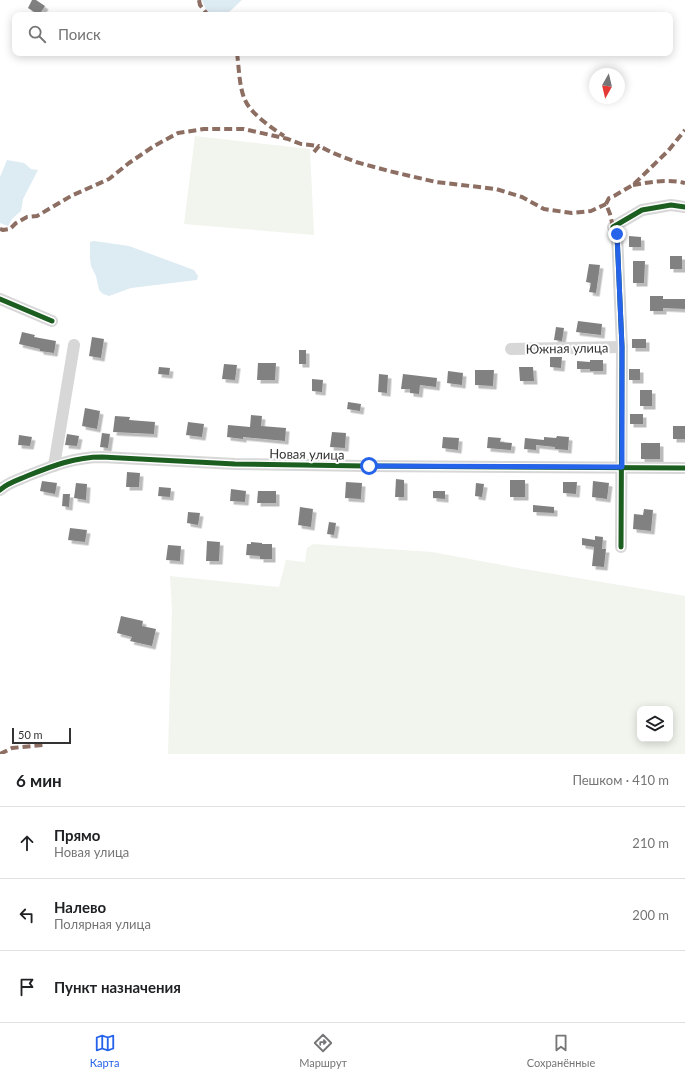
<!DOCTYPE html>
<html lang="ru">
<head>
<meta charset="utf-8">
<style>
  body { margin:0; font-family:Lato,sans-serif; background:#f6f6f6; color:#202124 }
  .controls { position:absolute; right:12px; bottom:12px; display:grid; overflow:hidden; border-radius:8px; box-shadow:0 2px 10px #0003 }
  .controls button { width:36px; height:36px; display:grid; place-items:center; padding:0; border:0; border-bottom:1px solid #e0e0e0; background:#fff; color:#202124; font:20px sans-serif }
  .compass { position:absolute; left:589px; top:68px; width:36px; height:36px; border-radius:50%; background:#fff; box-shadow:0 2px 10px #0003; rotate:188deg }
  .scale { position:absolute; left:12px; bottom:10px; width:59px; box-sizing:border-box; padding-left:4px; border:2px solid #333; border-top:0; font-size:11px; line-height:14px; white-space:nowrap; color:#333; -webkit-text-stroke:3px #fff; paint-order:stroke }
  .stop { position:absolute; width:12px; height:12px; margin:-9px; border:3px solid #2563eb; border-radius:50%; background:#fff }
  .stop.end { background:#2563eb; border-color:#fff; box-shadow:0 1px 4px #0008 }
  .list { margin:0; padding:0; list-style:none }
  h2 { display:flex; justify-content:space-between; align-items:center; height:52px; margin:0; padding:0 16px; font-size:17px }
  h2 small { font-size:13px; font-weight:400; color:#757577 }
  .list li { display:grid; grid-template-columns:26px 1fr auto; gap:12px; align-items:center; box-sizing:border-box; height:72px; padding:0 16px; border-top:1px solid #e0e0e0 }
  .list b { display:block; font-size:15px; white-space:nowrap }
  .list p { margin:0; font-size:13px; white-space:nowrap; color:#757577 }
  .list em { font-size:13px; font-style:normal; color:#757577 }
  .icon { flex:none; width:22px; height:22px; fill:none; stroke:currentColor; stroke-width:2; stroke-linecap:round; stroke-linejoin:round }
  .map { position:relative; flex:none; width:685px; height:754px; overflow:hidden }
  .search { position:absolute; background:#fff; box-shadow:0 2px 10px #0003; left:12px; right:12px; top:12px; height:44px; display:flex; align-items:center; gap:10px; box-sizing:border-box; padding:0 14px; border-radius:8px; color:#757577; font-size:15px }
  .sheet { height:268px; background:#fff }
  nav { display:flex; justify-content:space-around; align-items:center; box-sizing:border-box; height:56px; border-top:1px solid #e0e0e0; background:#fff; font-size:11px; color:#757577 }
  nav a { display:grid; justify-items:center; gap:2px }
  nav .on { color:#2563eb }
  .map>svg:first-child { display:block }
</style>
</head>
<body>
<div class="map">
<svg width="685" height="754" viewBox="0 0 685 754">
  <defs>
    <filter id="shadow"><feDropShadow dx="3.5" dy="3.5" stdDeviation="0" flood-color="#0004"/></filter>
  </defs>
  <rect width="100%" height="100%" fill="#fff"/>
  <g fill="#f1f5ed" fill-rule="evenodd">
    <path d="M195,136L310,149L314,235L184,224Z"/>
    <path d="M313,544L432,552L518,568L685,596V754H168L172,610L170,576L279,587L286,560L305,562L307,548ZM640,709H670V739H640Z"/>
  </g>
  <g fill="#ddebf3">
    <path d="M202,0H242L229,12L224,15H210L208,14Z"/>
    <path d="M7,160L24,163L31,169L38,170L23,199L21,211L12,219L8,226L0,223V177Z"/>
    <path d="M94,241L129,246L194,270L198,276L197,280L131,288L109,296L103,294L99,290L96,276L91,266L90,258V242Z"/>
  </g>
  <g fill="#818181" filter="url(#shadow)">
    <path d="M32,0H36L45,6L39,15L28,8Z"/>
    <path d="M629,236L641,237V247H629Z"/>
    <rect x="670" y="256" width="12" height="13"/>
    <path d="M633,261H645L644,283H633Z"/>
    <path d="M589,264L600,265L596,293L589,292L591,283L586,282Z"/>
    <path d="M650,296H663V299H685V309L663,308V311H650Z"/>
    <path d="M578,321L602,324L601,335L576,332Z"/>
    <path d="M556,327L564,328L562,341L554,340Z"/>
    <path d="M22,332L35,335L34,337L56,341L54,353L40,351V349L19,344Z"/>
    <path d="M92,337L104,339L101,358L89,356Z"/>
    <rect x="632" y="339" width="14" height="9"/>
    <rect x="299" y="350" width="7" height="14"/>
    <path d="M550,357H562L561,368L550,367Z"/>
    <path d="M590,360H603V371H590V369H577V361L590,362Z"/>
    <path d="M258,363H276L275,380H257Z"/>
    <path d="M224,364L237,365L235,380L222,379Z"/>
    <path d="M159,367L170,368L169,375L158,374Z"/>
    <path d="M519,367H533L534,381H520Z"/>
    <rect x="629" y="369" width="11" height="11"/>
    <path d="M475,370H494L493,386L475,385Z"/>
    <path d="M448,371L463,373L462,385L447,383Z"/>
    <path d="M379,374L388,375L387,393L378,392Z"/>
    <path d="M403,374L437,378L436,387L420,385L419,394L410,393V389H401Z"/>
    <path d="M312,379L323,380L322,392L312,391Z"/>
    <rect x="640" y="390" width="12" height="16"/>
    <path d="M348,402L361,404L360,411L347,409Z"/>
    <path d="M85,408L100,411L97,429L82,426Z"/>
    <rect x="630" y="414" width="13" height="10"/>
    <path d="M251,415L262,416L261,426L286,428L285,441L243,437V439L227,437L228,425L250,427Z"/>
    <path d="M115,416L130,417L129,420L155,422L154,434L113,432Z"/>
    <path d="M188,422L204,424L202,437L186,435Z"/>
    <rect x="673" y="426" width="12" height="13"/>
    <path d="M332,432L346,433L345,448L330,447Z"/>
    <path d="M102,433L110,434L108,448L100,447Z"/>
    <path d="M67,434L79,436L77,446L65,445Z"/>
    <path d="M19,435L32,437L30,446L18,445Z"/>
    <path d="M557,436L569,437L568,450L555,449V447L536,445V450L524,449L525,438L544,440V437L556,438Z"/>
    <path d="M443,437L459,438L458,450L442,448Z"/>
    <path d="M488,437L501,438L500,442L512,443L511,450L487,448Z"/>
    <rect x="641" y="443" width="19" height="16"/>
    <path d="M127,472L140,473L139,487H126Z"/>
    <path d="M396,479L404,480V497H395Z"/>
    <rect x="510" y="480" width="15" height="17"/>
    <path d="M42,481L57,483L55,494L40,491Z"/>
    <path d="M593,481L609,483L607,499L592,497Z"/>
    <path d="M346,482L362,483L361,499L345,498Z"/>
    <path d="M563,482H577L576,494L563,493Z"/>
    <path d="M76,483L87,484L86,500L74,498Z"/>
    <path d="M476,483L484,484L482,497L475,496Z"/>
    <path d="M159,487L171,488L170,497L158,496Z"/>
    <path d="M231,489L246,491L245,502L230,501Z"/>
    <path d="M258,491H276V503H257Z"/>
    <path d="M433,491H445V499L433,498Z"/>
    <path d="M63,494H70L69,507L62,506Z"/>
    <path d="M533,505L554,507V513L533,512Z"/>
    <path d="M300,507L313,509L311,527L298,525Z"/>
    <path d="M644,509L653,510L651,531L633,529L634,514L643,515Z"/>
    <path d="M188,512L200,513L198,525L187,523Z"/>
    <path d="M329,522L336,523L334,535L327,534Z"/>
    <path d="M70,528L87,530L85,542L68,540Z"/>
    <path d="M595,536L603,537L602,549H606L604,567L592,566L594,547L582,545V538L595,540Z"/>
    <path d="M207,541L220,542L219,561H206Z"/>
    <path d="M251,542L262,543V544H272V559H260V556L246,555L247,544H251Z"/>
    <path d="M168,545L181,546L180,561L166,560Z"/>
    <path d="M121,616L143,621L142,626L156,629L152,646L130,641L132,637L117,633Z"/>
  </g>
  <g fill="none" stroke-linecap="round" stroke-linejoin="round">
    <g stroke="#d7d7d7" stroke-width="12">
      <path d="M0,299L52,321"/>
      <path d="M511,349L622,347"/>
      <path d="M54,466L74,345"/>
      <path d="M0,490C7,483 18,480 27,476C52,466 75,457 102,457L235,464L365,466L685,468"/>
      <path d="M621,547L622,347L617,234L613,227L642,210L671,205L685,207"/>
    </g>
    <g stroke="#8d6e63" stroke-width="4" stroke-dasharray="8 4" stroke-linecap="butt">
      <path d="M199,0L200,5L208,15"/>
      <path d="M237,53C239,67 239,87 245,100C251,114 272,128 284,136"/>
      <path d="M314,152L319,146L333,153L356,162L389,171L436,182L496,189L522,197L544,209L572,213L591,211L606,204"/>
      <path d="M633,185C651,182 667,179 685,183"/>
      <path d="M613,227L610,214L606,204L609,198L614,196L633,185L668,151L685,130"/>
      <path d="M0,229L3,230L10,229L16,223L27,217L37,216L71,196L109,179L129,163L154,146L178,133L204,129H244L288,139L301,144L319,146"/>
      <path d="M0,754L12,748L43,745"/>
    </g>
    <defs>
      <g id="cycleway">
        <path d="M0,299L52,321"/>
        <path d="M0,490C7,483 18,480 27,476C52,466 75,457 102,457L235,464L365,466L685,468"/>
        <path d="M621,547L622,347L617,234L613,227L642,210L671,205L685,207"/>
      </g>
    </defs>
    <use href="#cycleway" stroke="#fff" stroke-width="8"/>
    <use href="#cycleway" stroke="#1b5e20" stroke-width="5"/>
  </g>
  <g fill="none" stroke-linecap="round" stroke-linejoin="round">
    <path stroke="#2563eb" stroke-width="5" d="M369,466L622,467V347L617,234"/>
  </g>
  <g text-anchor="middle" dominant-baseline="central" stroke-width="4" stroke-linejoin="round" paint-order="stroke">
    <g font-size="13" fill="#333" stroke="#fff">
      <text transform="translate(567 348) rotate(-1)">Южная улица</text>
      <text transform="translate(307 454) rotate(1)">Новая улица</text>
    </g>
  </g>
</svg>
<div class="controls">
<button><svg class="icon" aria-label="layers" viewBox="0 0 24 24"><path d="M12 4l9 5-9 5-9-5zM3 14l9 5 9-5"/></svg></button>
</div>
<svg class="compass" viewBox="-18 -18 36 36"><path d="M0-13l5 13h-10z" fill="#e53935"/><path d="M0 13l5-13h-10z" fill="#757577"/></svg>
<div class="scale">50 m</div>
<div class="stop" style="left:369px;top:466px"></div>
<div class="stop end" style="left:617px;top:234px"></div>
<div class="search"><svg class="icon" aria-label="search" viewBox="0 0 24 24"><circle cx="10" cy="10" r="6"/><path d="M15 15l6 6"/></svg>Поиск</div>
</div>
<section class="sheet">
<h2>6 мин<small>Пешком · 410 m</small></h2>
<ul class="list">
<li><svg class="icon" aria-label="ahead" viewBox="0 0 24 24"><path d="M12 20V5M6 11l6-6 6 6"/></svg><div><b>Прямо</b><p>Новая улица</p></div><em>210 m</em></li>
<li><svg class="icon" aria-label="left" viewBox="0 0 24 24"><path d="M17 20v-9H6M10 6l-5 5 5 5"/></svg><div><b>Налево</b><p>Полярная улица</p></div><em>200 m</em></li>
<li><svg class="icon" aria-label="arrive" viewBox="0 0 24 24"><path d="M6 21V4h12l-3 4 3 4H6"/></svg><div><b>Пункт назначения</b></div></li>
</ul>
</section>
<nav>
<a class="on"><svg class="icon" aria-label="map" viewBox="0 0 24 24"><path d="M3 6l6-2 6 2 6-2v14l-6 2-6-2-6 2zM9 4v14M15 6v14"/></svg>Карта</a>
<a><svg class="icon" aria-label="directions" viewBox="0 0 24 24"><path d="M12 3l9 9-9 9-9-9zM9 14v-3h6M13 9l2 2-2 2"/></svg>Маршрут</a>
<a><svg class="icon" aria-label="saved" viewBox="0 0 24 24"><path d="M7 4h10v16l-5-4-5 4z"/></svg>Сохранённые</a>
</nav>
</body>
</html>
